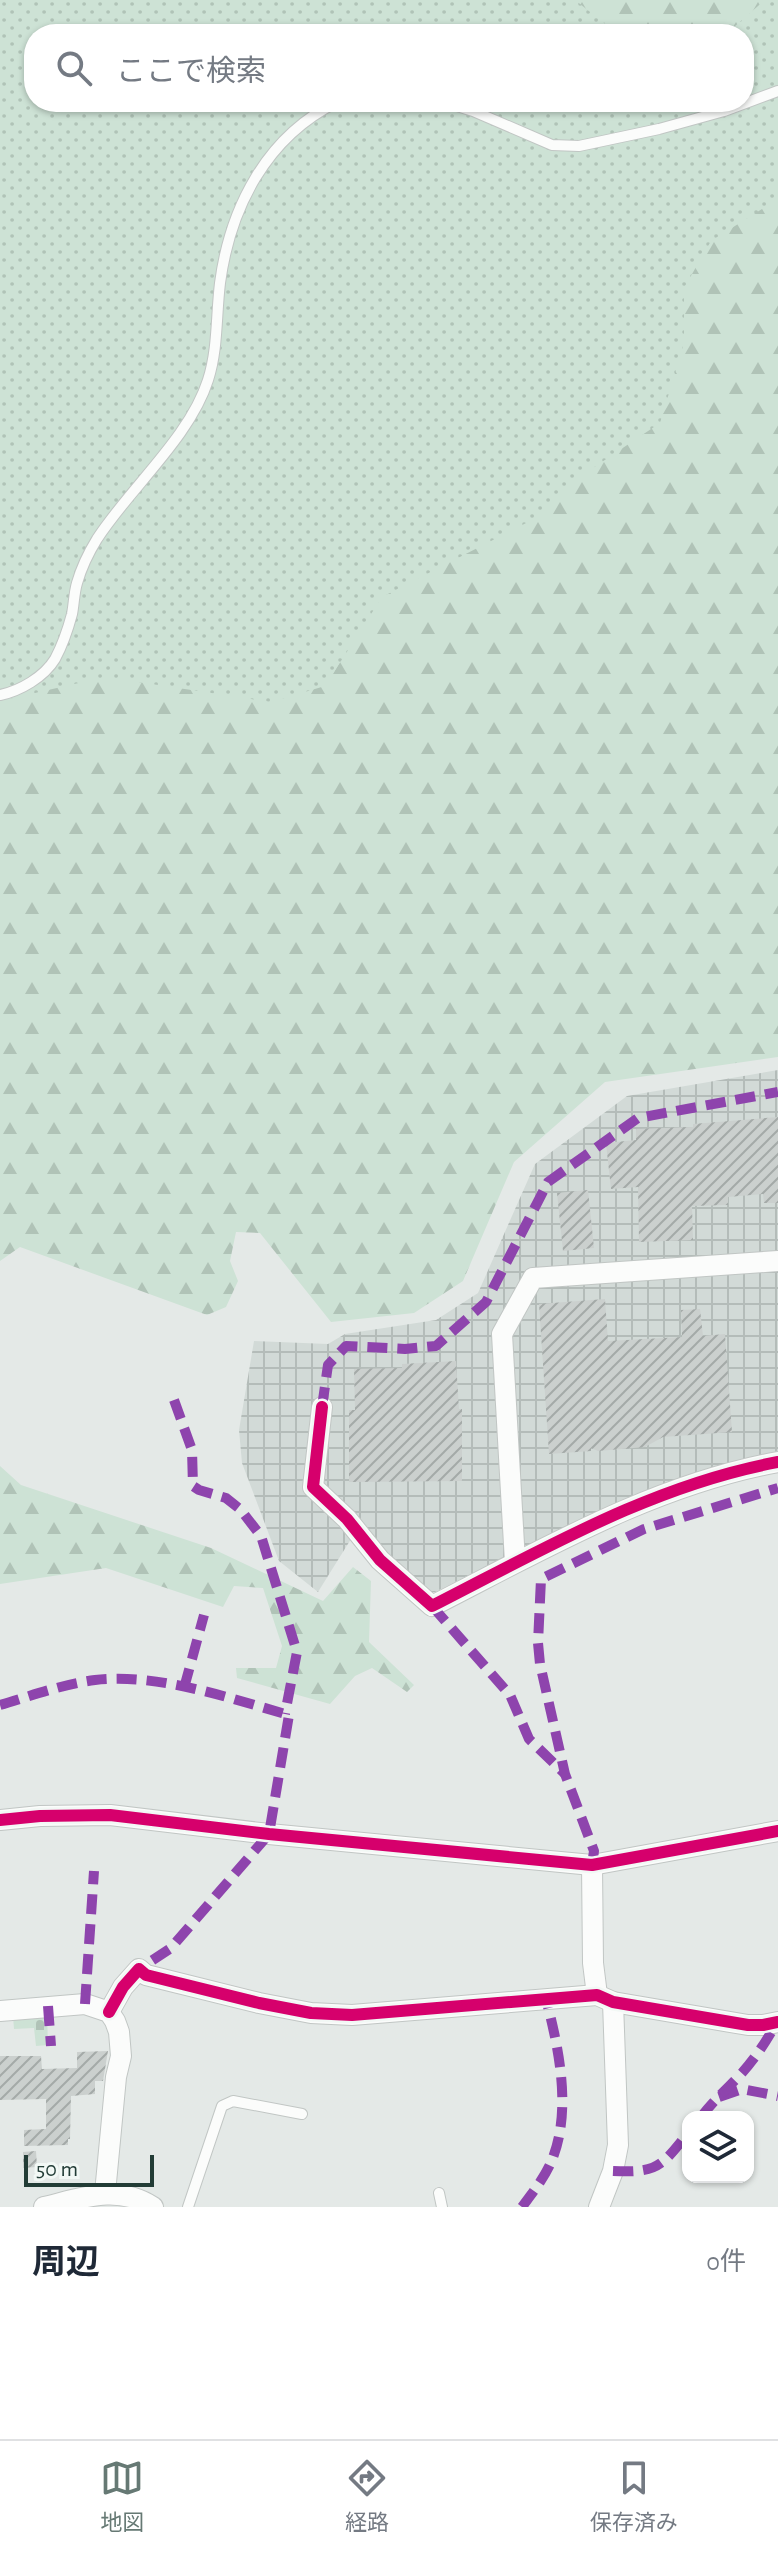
<!DOCTYPE html>
<html lang="ja">
<head>
<meta charset="utf-8">
<style>
  body { margin:0; font-family:"Alegreya Sans","Noto Sans JP",sans-serif; background:#f2f2f3; color:#1f2937 }
  .controls { position:absolute; right:24px; bottom:24px; display:grid; overflow:hidden; border-radius:16px; box-shadow:0 2px 6px #0004 }
  .controls button { width:72px; height:72px; display:grid; place-items:center; padding:0; border:0; border-bottom:2px solid #e0e1e3; background:#fff; color:#1f2937; font:40px sans-serif }
  .scale { position:absolute; left:24px; bottom:20px; width:130px; box-sizing:border-box; padding-left:8px; border:4px solid #223c36; border-top:0; font-size:22px; line-height:28px; white-space:nowrap; color:#223c36; -webkit-text-stroke:6px #f2f8f5; paint-order:stroke }
  .list { margin:0; padding:0; list-style:none }
  h2 { display:flex; justify-content:space-between; align-items:center; height:104px; margin:0; padding:0 32px; font-size:34px }
  h2 small { font-size:26px; font-weight:400; color:#747a83 }
  .icon { flex:none; width:44px; height:44px; fill:none; stroke:currentColor; stroke-width:2; stroke-linecap:round; stroke-linejoin:round }
  .map { position:relative; flex:none; width:778px; height:2207px; overflow:hidden }
  .search { position:absolute; background:#fff; box-shadow:0 2px 6px #0004; left:24px; right:24px; top:24px; height:88px; display:flex; align-items:center; gap:20px; box-sizing:border-box; padding:0 28px; border-radius:32px; color:#747a83; font-size:30px }
  .sheet { height:232px; background:#fff }
  nav { display:flex; justify-content:space-around; align-items:center; box-sizing:border-box; height:112px; border-top:2px solid #e0e1e3; background:#fff; font-size:22px; color:#747a83 }
  nav a { display:grid; justify-items:center; gap:4px }
  nav .on { color:#667974 }
  .map>svg:first-child { display:block }
</style>
</head>
<body>
<div class="map">
<svg width="778" height="2207" viewBox="0 0 778 2207">
  <defs>
    <pattern id="industrial-grid" width="8" height="8" patternUnits="userSpaceOnUse" patternTransform="scale(2)"><rect width="8" height="8" fill="#d2dad7"/><path d="M0 4h8M4 0v8" fill="none" stroke="#b4bcb9"/></pattern>
    <pattern id="grass-dots" width="8" height="8" patternUnits="userSpaceOnUse" patternTransform="scale(2)"><rect width="8" height="8" fill="#cde2d5"/><path d="M2 2h.1M6 6h.1" fill="none" stroke="#b0c3b7" stroke-width="1.8" stroke-linecap="round"/></pattern>
    <pattern id="forest-firs" width="22" height="20" patternUnits="userSpaceOnUse" patternTransform="scale(2)"><rect width="22" height="20" fill="#cde2d5"/><path d="M5 1l3.5 6h-7zM16 11l3.5 6h-7z" fill="#b0c3b7"/></pattern>
    <pattern id="cemetery-stones" width="16" height="16" patternUnits="userSpaceOnUse" patternTransform="scale(2)"><rect width="16" height="16" fill="#cde2d5"/><path d="M2 7V4a2 2 0 0 1 4 0v3zM10 15v-3a2 2 0 0 1 4 0v3z" fill="#b0c3b7"/></pattern>
    <pattern id="building-hatch" width="6" height="6" patternUnits="userSpaceOnUse" patternTransform="scale(2)"><rect width="6" height="6" fill="#cbd0ce"/><path d="M-1 1l2-2M0 6l6-6M5 7l2-2" fill="none" stroke="#a4aaa8"/></pattern>
  </defs>
  <rect width="100%" height="100%" fill="#e4e9e7"/>
  <path fill="url(#industrial-grid)" d="M778,1070V1451L640,1493L549,1535L435,1592H429L389,1554L361,1523L318,1592L279,1561L242,1463L239,1430L254,1341L328,1344L345,1334L436,1320L478,1293L535,1164L627,1096Z"/>
  <path fill="url(#grass-dots)" fill-rule="evenodd" d="M0,0H778V659L0,908ZM34,34H744V102H34Z"/>
  <g fill="url(#forest-firs)">
    <path d="M575,0H765L726,34H618Z"/>
    <path d="M778,199V1057L605,1082L514,1162L463,1281L414,1313L331,1322L260,1233L236,1232L230,1261L238,1281L226,1307L207,1315L20,1247L0,1261V701L105,677L271,702L325,686L382,597L536,518L575,480L660,423L684,343V288L711,241Z"/>
    <path d="M0,1466L21,1485L211,1548L323,1601L353,1567L371,1581L369,1642L414,1685L407,1692L372,1668L355,1676L330,1704L237,1678L236,1668H276L282,1646L263,1588L234,1586L223,1607L106,1568L0,1584Z"/>
  </g>
  <path fill="url(#cemetery-stones)" d="M47,2013L48,2045L36,2046L34,2028L14,2029L13,2016Z"/>
  <g fill="url(#building-hatch)">
    <path d="M778,1117V1203H764L763,1194L728,1197V1205L692,1206L693,1240L639,1242L638,1187L611,1189L606,1143L636,1140V1129L693,1127V1124Z"/>
    <path d="M588,1190L594,1248L563,1251L557,1193Z"/>
    <path d="M605,1299L608,1341L682,1337L681,1310L700,1309L703,1336L725,1334L732,1432L663,1437L645,1447L598,1451L591,1448V1451L549,1454L539,1304Z"/>
    <path d="M456,1361L459,1409H462V1481L349,1482V1410H355L354,1369L402,1368V1364Z"/>
    <path d="M108,2051L103,2081H95V2094L71,2096L70,2139H68V2145L24,2146V2130L46,2129V2099L0,2100V2056H41L42,2069L77,2068V2052Z"/>
    <path d="M36,2151L37,2167L23,2168V2152Z"/>
  </g>
  <g fill="none" stroke-linecap="round" stroke-linejoin="round">
    <defs>
      <g id="service">
        <path d="M444,102L473,111L552,145L579,146L659,129L724,111L778,91"/>
        <path d="M0,695C20,691 44,677 55,659C62,646 68,629 72,614C74,604 74,593 77,583C81,569 89,552 97,539C130,488 190,437 208,380C218,349 216,316 220,283C230,208 266,137 337,102"/>
        <path d="M439,2193L442,2207"/>
        <path d="M188,2207L222,2106L233,2101L302,2114"/>
      </g>
      <g id="minor">
        <path d="M322,1407L313,1487L347,1519L380,1560L432,1606C544,1549 653,1485 778,1462"/>
        <path d="M515,1562L502,1334L533,1278L778,1261"/>
        <path d="M0,1820L40,1816L110,1815L269,1834L592,1865L778,1831"/>
        <path d="M592,1865L593,1963L597,1995"/>
        <path d="M0,2011L85,2004L109,2012L115,2021L119,2032L121,2056L116,2077L105,2193"/>
        <path d="M109,2012L123,1987L139,1969L146,1975L259,2003L311,2013L352,2015L597,1995L613,2002L748,2025H763L778,2022"/>
        <path d="M44,2207C82,2198 118,2184 153,2207"/>
        <path d="M599,2207L613,2171L618,2145L613,2002"/>
      </g>
    </defs>
    <use href="#service" stroke="#c1c6c4" stroke-width="12"/>
    <use href="#minor" stroke="#c1c6c4" stroke-width="22"/>
    <use href="#service" stroke="#fbfcfb" stroke-width="10"/>
    <use href="#minor" stroke="#fbfcfb" stroke-width="20"/>
    <g stroke="#8e44ad" stroke-width="10" stroke-dasharray="20 10" stroke-linecap="butt">
      <path d="M174,1400L192,1450L193,1486L199,1490L226,1498L240,1509L261,1536L297,1652L285,1714"/>
      <path d="M322,1407L328,1365L346,1346L405,1349L436,1346L486,1302L548,1182L638,1118L778,1092"/>
      <path d="M432,1606L510,1695L529,1739L565,1774"/>
      <path d="M184,1688L204,1615"/>
      <path d="M0,1705C31,1696 63,1684 95,1680C160,1673 228,1698 289,1715L269,1834L171,1948L139,1969"/>
      <path d="M592,1865L594,1851L565,1774L540,1664L538,1643L541,1579L644,1529L778,1488"/>
      <path d="M85,2004L94,1871"/>
      <path d="M48,2006L51,2046"/>
      <path d="M719,2097L742,2089L778,2096"/>
      <path d="M701,2117C714,2100 726,2090 740,2075C755,2059 767,2040 777,2022"/>
      <path d="M613,2171C657,2173 661,2167 688,2133"/>
      <path d="M522,2207C533,2192 545,2177 552,2160C572,2110 559,2049 546,1999"/>
    </g>
    <defs>
      <g id="cycleway">
        <path d="M322,1407L313,1487L347,1519L380,1560L432,1606C544,1549 653,1485 778,1462"/>
        <path d="M0,1820L40,1816L110,1815L269,1834L592,1865L778,1831"/>
        <path d="M109,2012L123,1987L139,1969L146,1975L259,2003L311,2013L352,2015L597,1995L613,2002L748,2025H763L778,2022"/>
      </g>
    </defs>
    <use href="#cycleway" stroke="#f2f8f5" stroke-width="17"/>
    <use href="#cycleway" stroke="#d6006c" stroke-width="12"/>
  </g>
</svg>
<div class="controls">
<button><svg class="icon" aria-label="layers" viewBox="0 0 24 24"><path d="M12 4l9 5-9 5-9-5zM3 14l9 5 9-5"/></svg></button>
</div>
<div class="scale">50 m</div>
<div class="search"><svg class="icon" aria-label="search" viewBox="0 0 24 24"><circle cx="10" cy="10" r="6"/><path d="M15 15l6 6"/></svg>ここで検索</div>
</div>
<section class="sheet">
<h2>周辺<small>0件</small></h2>
<ul class="list">
</ul>
</section>
<nav>
<a class="on"><svg class="icon" aria-label="map" viewBox="0 0 24 24"><path d="M3 6l6-2 6 2 6-2v14l-6 2-6-2-6 2zM9 4v14M15 6v14"/></svg>地図</a>
<a><svg class="icon" aria-label="directions" viewBox="0 0 24 24"><path d="M12 3l9 9-9 9-9-9zM9 14v-3h6M13 9l2 2-2 2"/></svg>経路</a>
<a><svg class="icon" aria-label="saved" viewBox="0 0 24 24"><path d="M7 4h10v16l-5-4-5 4z"/></svg>保存済み</a>
</nav>
</body>
</html>
